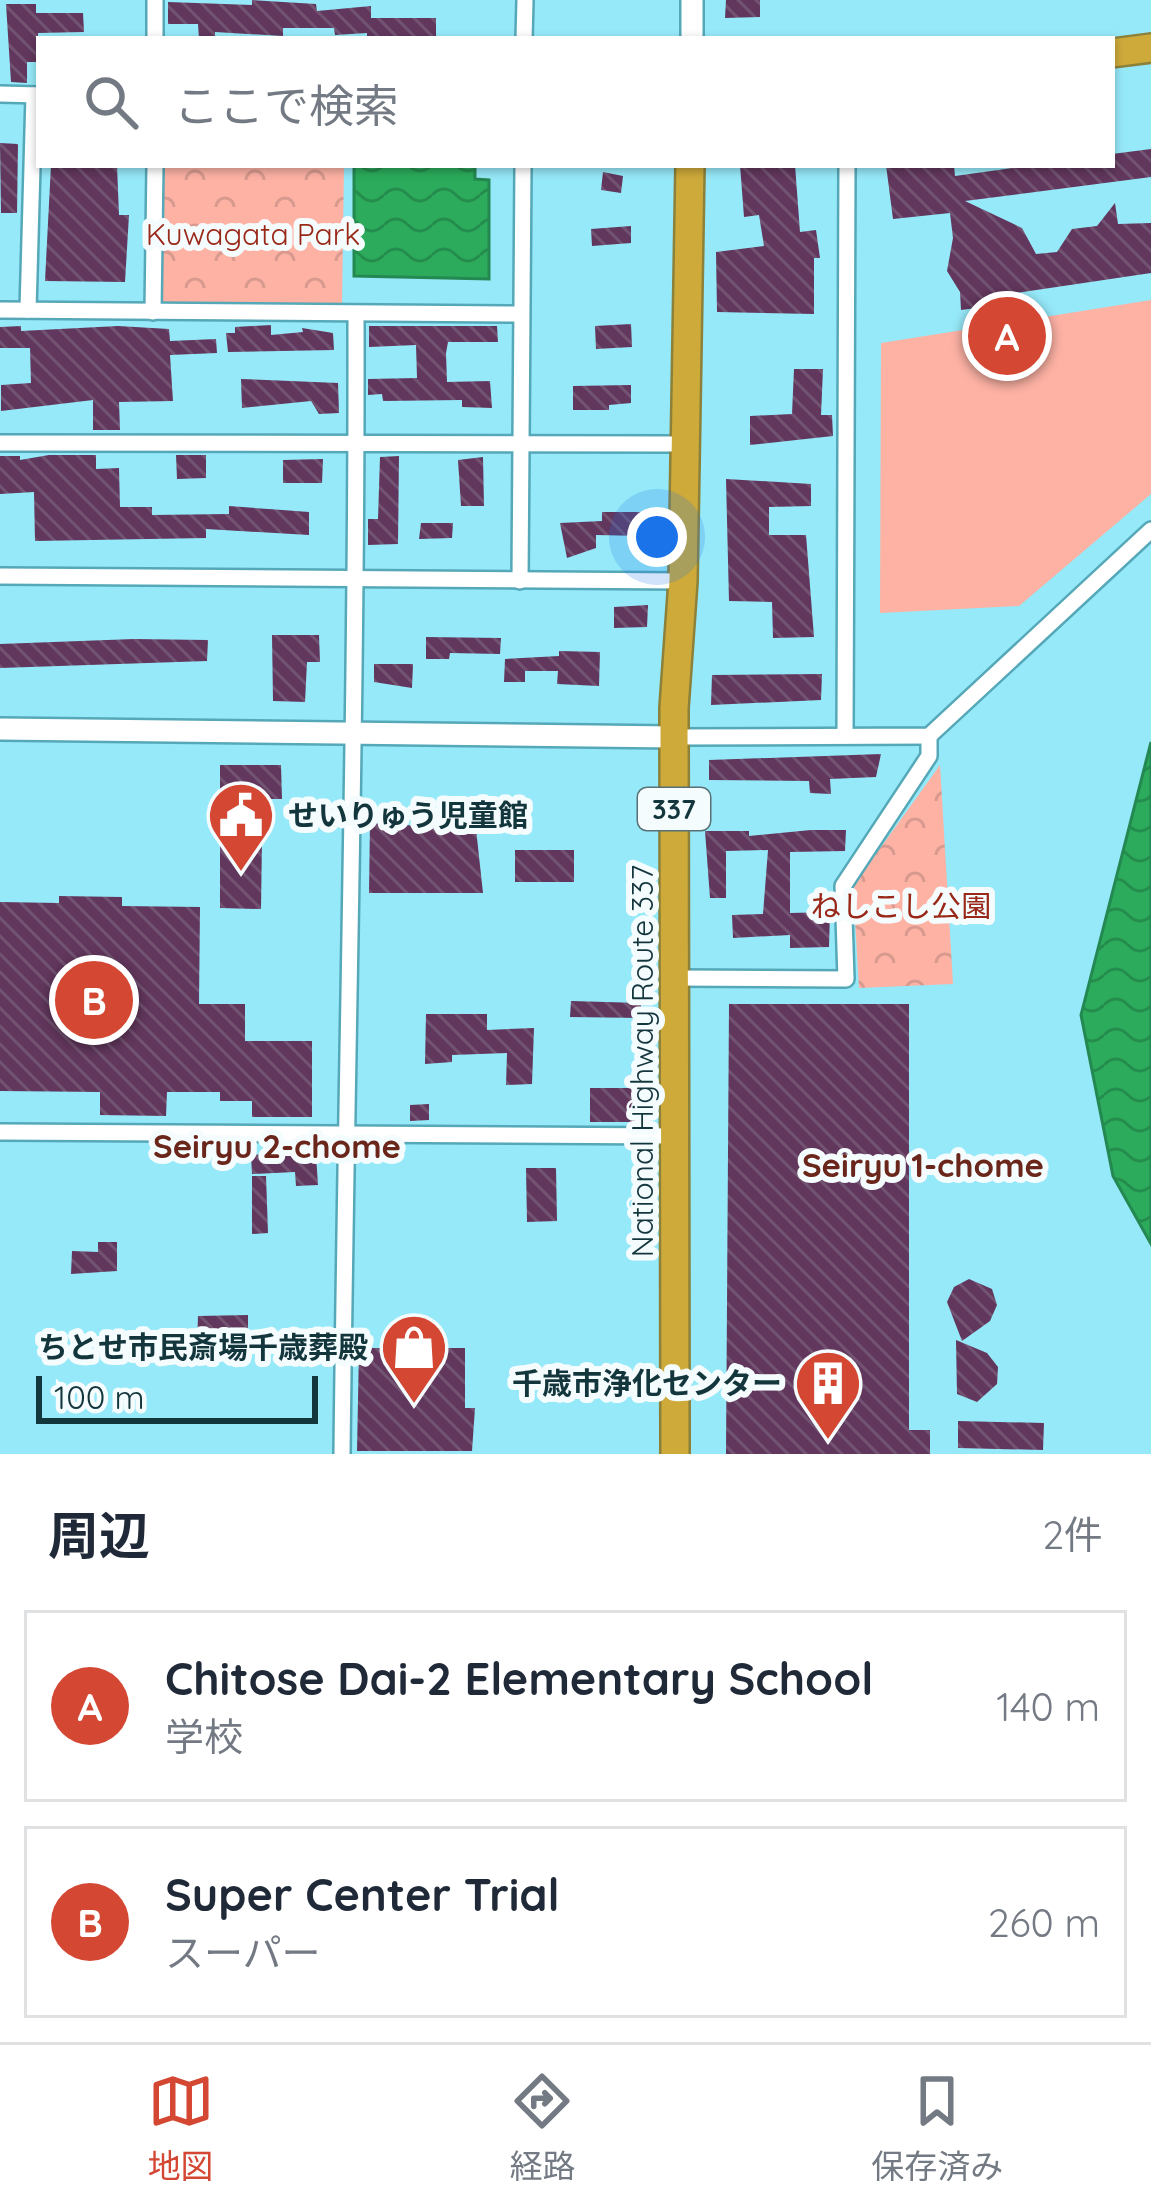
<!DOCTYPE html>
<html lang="ja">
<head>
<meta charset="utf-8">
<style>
  body { margin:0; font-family:Quicksand,"Noto Sans JP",sans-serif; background:#f2f2f3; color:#1f2937 }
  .scale { position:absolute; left:36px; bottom:30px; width:282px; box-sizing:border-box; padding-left:12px; border:6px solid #13363d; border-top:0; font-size:33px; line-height:42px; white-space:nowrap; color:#13363d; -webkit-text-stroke:9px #f5fcfe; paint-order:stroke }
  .you { position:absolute; left:657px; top:537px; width:42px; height:42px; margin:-30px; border:9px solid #fff; border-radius:50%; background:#1a73e8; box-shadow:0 0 0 18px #1a73e833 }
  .badge { display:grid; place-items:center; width:78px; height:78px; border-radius:50%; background:#d34733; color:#fff; font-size:39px; font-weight:700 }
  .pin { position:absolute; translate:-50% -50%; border:6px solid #fff; box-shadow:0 3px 12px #0006 }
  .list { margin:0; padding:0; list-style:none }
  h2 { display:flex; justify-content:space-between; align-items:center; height:156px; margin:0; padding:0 48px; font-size:51px }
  h2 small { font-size:39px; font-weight:400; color:#747a83 }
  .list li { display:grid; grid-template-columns:78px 1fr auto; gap:36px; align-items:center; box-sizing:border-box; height:192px; margin:0 24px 24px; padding:0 24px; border:3px solid #e0e1e3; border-radius:0px }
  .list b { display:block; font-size:45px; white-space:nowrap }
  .list p { margin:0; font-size:39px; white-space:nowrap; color:#747a83 }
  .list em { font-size:39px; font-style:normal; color:#747a83 }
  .icon { flex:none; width:66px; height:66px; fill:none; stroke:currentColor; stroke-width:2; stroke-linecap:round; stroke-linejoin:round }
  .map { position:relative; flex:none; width:1151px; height:1454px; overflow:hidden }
  .search { position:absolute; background:#fff; box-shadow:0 3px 9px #0004; left:36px; right:36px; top:36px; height:132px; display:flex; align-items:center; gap:30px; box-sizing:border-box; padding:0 42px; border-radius:0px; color:#747a83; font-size:45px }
  .sheet { height:588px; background:#fff }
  nav { display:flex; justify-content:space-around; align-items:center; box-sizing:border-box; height:168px; border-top:3px solid #e0e1e3; background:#fff; font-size:33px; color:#747a83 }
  nav a { display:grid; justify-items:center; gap:6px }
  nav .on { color:#d34733 }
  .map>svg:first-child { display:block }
</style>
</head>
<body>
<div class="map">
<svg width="1151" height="1454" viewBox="0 0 1151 1454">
  <defs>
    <pattern id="park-crowns" width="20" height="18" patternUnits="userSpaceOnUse" patternTransform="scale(3)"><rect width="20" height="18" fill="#fdb2a4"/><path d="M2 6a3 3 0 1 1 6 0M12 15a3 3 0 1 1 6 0" fill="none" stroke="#d89a8e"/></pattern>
    <pattern id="water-waves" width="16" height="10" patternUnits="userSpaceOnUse" patternTransform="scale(3)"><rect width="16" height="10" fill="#2bab5b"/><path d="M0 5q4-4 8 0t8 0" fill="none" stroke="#248c4c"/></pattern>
    <pattern id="building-back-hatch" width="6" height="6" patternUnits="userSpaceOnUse" patternTransform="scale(3)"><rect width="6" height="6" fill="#62375d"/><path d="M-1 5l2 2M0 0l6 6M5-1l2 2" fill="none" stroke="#735372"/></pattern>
  </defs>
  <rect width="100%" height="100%" fill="#96e9f9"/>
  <g fill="url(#park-crowns)">
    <path d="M164,165H344L342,304L162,302Z"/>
    <path d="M940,765L953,984L859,988L853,886Z"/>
  </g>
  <path fill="#fdb2a4" d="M1151,300V494L1019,606L880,613L881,343Z"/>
  <g fill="url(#water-waves)" stroke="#248852" stroke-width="3">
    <path d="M354,165H475V179L489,180V279L354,276Z"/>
    <path d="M1151,742V1244L1113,1176L1081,1015Z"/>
  </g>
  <g fill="url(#building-back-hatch)">
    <path d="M252,0L316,4L317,11L371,6V18H436V39H367V33L335,35L334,28H283V36L215,32V39H199L198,24H168V2L252,5Z"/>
    <path d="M726,0H760V17L725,18Z"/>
    <path d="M6,4H36V13H83L84,32L38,33V62H27V83L11,82Z"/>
    <path d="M0,143L18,144L17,213H1Z"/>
    <path d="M1151,149V177L965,201L1022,228L1036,254L1057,252L1072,229L1097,226L1115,203L1118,224L1151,223V273L983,298L984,307L961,310L960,292L947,271L953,238L950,213L893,219L886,165H954L955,176L1034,165H1112V154Z"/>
    <path d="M51,165H117L119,215H129L125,282L45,281Z"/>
    <path d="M740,165H795L800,232L816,230L820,258H814V314L717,312L716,252L764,246L759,215L744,217Z"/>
    <path d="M603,172L623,176L621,193L601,190Z"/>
    <path d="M631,226V243L592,246L591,229Z"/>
    <path d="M631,324L632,347L596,349L595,326Z"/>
    <path d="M271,325V335L303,332L302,328L333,333L334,350L228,352L226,333H235V327Z"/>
    <path d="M21,326V331L118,326L169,329L170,341L216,339L217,353L170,355L173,401L119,402L120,430H93V400L1,411V385L31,383L30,348H0V327Z"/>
    <path d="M369,326H497L498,342H448L446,353L447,382L490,381L492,408L462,407V400L383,401L382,394L368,395V379L417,378L416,345L369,347Z"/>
    <path d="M794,369H823L821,415H832L833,436L750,445V416L792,414Z"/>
    <path d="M241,379L338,383L339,413L319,414L311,401L242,408Z"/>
    <path d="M631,385V403L609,405V410H573V386Z"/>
    <path d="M49,455H96V469L119,468L120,507H152V515L229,514V506L309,512V535L206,529V538L35,541L34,492L0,494V456H20V460Z"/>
    <path d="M176,455H206V478L177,479Z"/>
    <path d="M399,456L398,544L368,545V519H378L380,457Z"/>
    <path d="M483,457L484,506H461L458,460Z"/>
    <path d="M323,459L322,483H283V460Z"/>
    <path d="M726,479L811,484V506L769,507V535H806L814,637L773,638L772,602L729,601Z"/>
    <path d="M602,512H641L642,536L596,535V548L567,558L560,523L602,521Z"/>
    <path d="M421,523H453L452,538L419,539Z"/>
    <path d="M648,605L647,627L614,628V607Z"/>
    <path d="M272,635H319L320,662H307L305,702L273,701Z"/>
    <path d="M426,637L501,638L500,654L450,653L449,659H426Z"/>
    <path d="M134,639L208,640L207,661L0,668V644Z"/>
    <path d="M559,651L600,652L599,686L557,684L558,671H525V682H504L505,659L559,656Z"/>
    <path d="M374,664H413L412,688L374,682Z"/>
    <path d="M822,674L821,700L711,705L712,675Z"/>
    <path d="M881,754L876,777L830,779L831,794L810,793L809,781L709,780V760Z"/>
    <path d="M220,765H281L282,799H250V810H220Z"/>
    <path d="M370,823L476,829L483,893H369Z"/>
    <path d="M811,830H846L845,851L790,852V913L830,912L829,947L790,948V935L733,938L732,915L763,914L768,850L726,851V898H710L705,831H749V836Z"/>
    <path d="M220,839H262L261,909L220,908Z"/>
    <rect x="515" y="850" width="59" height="32"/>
    <path d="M59,896L122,897V906L200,907L199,1004H245V1041H312V1117H252V1101H220V1092H167L166,1116L100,1115V1092L0,1091V902L59,903Z"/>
    <path d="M571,1001L641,1003V1018L570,1017Z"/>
    <path d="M729,1004H909V1430H930V1454H726Z"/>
    <path d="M426,1014H487V1030L534,1028L532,1084L506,1085L507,1053L452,1055V1062L425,1064Z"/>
    <path d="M590,1088H646L645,1116L637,1122H590Z"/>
    <path d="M429,1104V1120L410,1121V1105Z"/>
    <path d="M271,1154L316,1155L318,1185L296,1186L295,1172L252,1174L251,1155Z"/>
    <path d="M526,1168H556L557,1221L527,1222Z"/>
    <path d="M252,1176H266L268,1233L252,1234Z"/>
    <path d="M98,1242H117V1271L71,1274L72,1251L98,1252Z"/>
    <path d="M969,1279L992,1289L997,1305L990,1321L962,1341L947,1302L954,1287Z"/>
    <path d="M248,1315V1345L197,1346L198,1316Z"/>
    <path d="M956,1340L987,1353L998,1367L997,1384L977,1402L957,1394Z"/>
    <path d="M359,1348H465V1408H475L472,1451H357Z"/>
    <path d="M958,1421L1044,1423L1043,1450L958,1448Z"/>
  </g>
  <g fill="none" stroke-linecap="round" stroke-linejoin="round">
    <defs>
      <g id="street">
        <path d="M155,0V39"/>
        <path d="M524,39L525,0"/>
        <path d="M0,94L39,95"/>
        <path d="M0,310L521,314"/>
        <path d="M28,310L34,95"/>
        <path d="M153,312L155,165"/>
        <path d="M0,443L685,444"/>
        <path d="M0,576L683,581"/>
        <path d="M520,581L523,165"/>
        <path d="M845,736L847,165"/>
        <path d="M674,737L929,736L1151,530"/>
        <path d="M675,978L846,979L843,886L929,756V736"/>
        <path d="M0,1132L675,1136"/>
        <path d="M342,1454C346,1074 357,694 356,314"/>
      </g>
      <g id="secondary">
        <path d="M692,39V0"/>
        <path d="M0,729L674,737"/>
      </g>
      <g id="highway">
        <path d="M1112,53L1151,48"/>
        <path d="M675,1454L674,708L683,581L690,165"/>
      </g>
    </defs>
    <use href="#street" stroke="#55a8b7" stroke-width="20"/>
    <use href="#secondary" stroke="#55a8b7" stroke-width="26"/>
    <use href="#highway" stroke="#8c813b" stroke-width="32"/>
    <use href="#street" stroke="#fff" stroke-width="15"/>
    <use href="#secondary" stroke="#fff" stroke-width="21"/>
    <use href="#highway" stroke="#cdaa3a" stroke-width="27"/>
  </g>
  <defs>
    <symbol id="civic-pin" viewBox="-11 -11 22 30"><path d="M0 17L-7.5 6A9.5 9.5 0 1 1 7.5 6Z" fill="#d34733" stroke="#f5fcfe"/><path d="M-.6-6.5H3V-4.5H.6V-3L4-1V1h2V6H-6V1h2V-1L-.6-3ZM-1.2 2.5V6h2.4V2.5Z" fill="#fff"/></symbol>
    <symbol id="shop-pin" viewBox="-11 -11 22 30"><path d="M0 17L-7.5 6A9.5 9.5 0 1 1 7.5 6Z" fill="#d34733" stroke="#f5fcfe"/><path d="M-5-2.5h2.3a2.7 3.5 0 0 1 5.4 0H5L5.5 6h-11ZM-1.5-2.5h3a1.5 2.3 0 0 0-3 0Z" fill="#fff"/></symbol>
    <symbol id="building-pin" viewBox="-11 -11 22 30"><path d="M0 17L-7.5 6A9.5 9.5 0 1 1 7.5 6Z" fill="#d34733" stroke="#f5fcfe"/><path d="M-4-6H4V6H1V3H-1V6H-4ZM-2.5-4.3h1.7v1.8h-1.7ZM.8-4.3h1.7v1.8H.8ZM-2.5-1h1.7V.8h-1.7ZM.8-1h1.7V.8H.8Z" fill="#fff"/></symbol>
  </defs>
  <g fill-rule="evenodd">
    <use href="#civic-pin" x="203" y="777" width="76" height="104"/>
    <use href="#shop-pin" x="376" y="1309" width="76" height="104"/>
    <use href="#building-pin" x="790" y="1345" width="76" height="104"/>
  </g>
  <g text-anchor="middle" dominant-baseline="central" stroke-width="12" stroke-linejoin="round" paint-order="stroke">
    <rect fill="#f5fcfe" stroke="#577177" stroke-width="3" x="638" y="788" width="72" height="42" rx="9"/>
    <g font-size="27" font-weight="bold" fill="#13363d">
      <text x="674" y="809">337</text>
    </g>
    <g font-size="30" fill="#992818" stroke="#f5fcfe">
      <text x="253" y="234">Kuwagata Park</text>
      <text x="901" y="906">ねしこし公園</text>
    </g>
    <g font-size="30" font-weight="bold" fill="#13363d" stroke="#f5fcfe" text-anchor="end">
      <text x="288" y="815" text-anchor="start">せいりゅう児童館</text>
      <text x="368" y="1347">ちとせ市民斎場千歳葬殿</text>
      <text x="782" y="1383">千歳市浄化センター</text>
    </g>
    <g font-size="30" fill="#13363d" stroke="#f5fcfe">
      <text transform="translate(642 1061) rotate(-90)">National Highway Route 337</text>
    </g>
    <g font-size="33" font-weight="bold" fill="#6a261b" stroke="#f5fcfe">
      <text x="277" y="1145">Seiryu 2-chome</text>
      <text x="923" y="1164">Seiryu 1-chome</text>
    </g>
  </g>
</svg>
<div class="scale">100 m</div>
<div class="you"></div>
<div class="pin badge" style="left:1007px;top:336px">A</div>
<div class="pin badge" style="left:94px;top:1000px">B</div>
<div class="search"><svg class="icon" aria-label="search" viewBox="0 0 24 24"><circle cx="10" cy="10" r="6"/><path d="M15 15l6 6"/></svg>ここで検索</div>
</div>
<section class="sheet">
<h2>周辺<small>2件</small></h2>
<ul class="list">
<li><span class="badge">A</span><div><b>Chitose Dai-2 Elementary School</b><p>学校</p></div><em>140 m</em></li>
<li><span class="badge">B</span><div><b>Super Center Trial</b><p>スーパー</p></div><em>260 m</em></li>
</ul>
</section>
<nav>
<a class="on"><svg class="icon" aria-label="map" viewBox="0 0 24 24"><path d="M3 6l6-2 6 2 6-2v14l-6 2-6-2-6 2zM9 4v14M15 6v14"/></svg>地図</a>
<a><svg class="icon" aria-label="directions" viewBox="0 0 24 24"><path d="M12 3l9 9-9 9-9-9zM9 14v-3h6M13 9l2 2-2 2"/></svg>経路</a>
<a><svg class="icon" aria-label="saved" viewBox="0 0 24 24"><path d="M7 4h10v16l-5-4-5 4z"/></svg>保存済み</a>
</nav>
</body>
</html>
